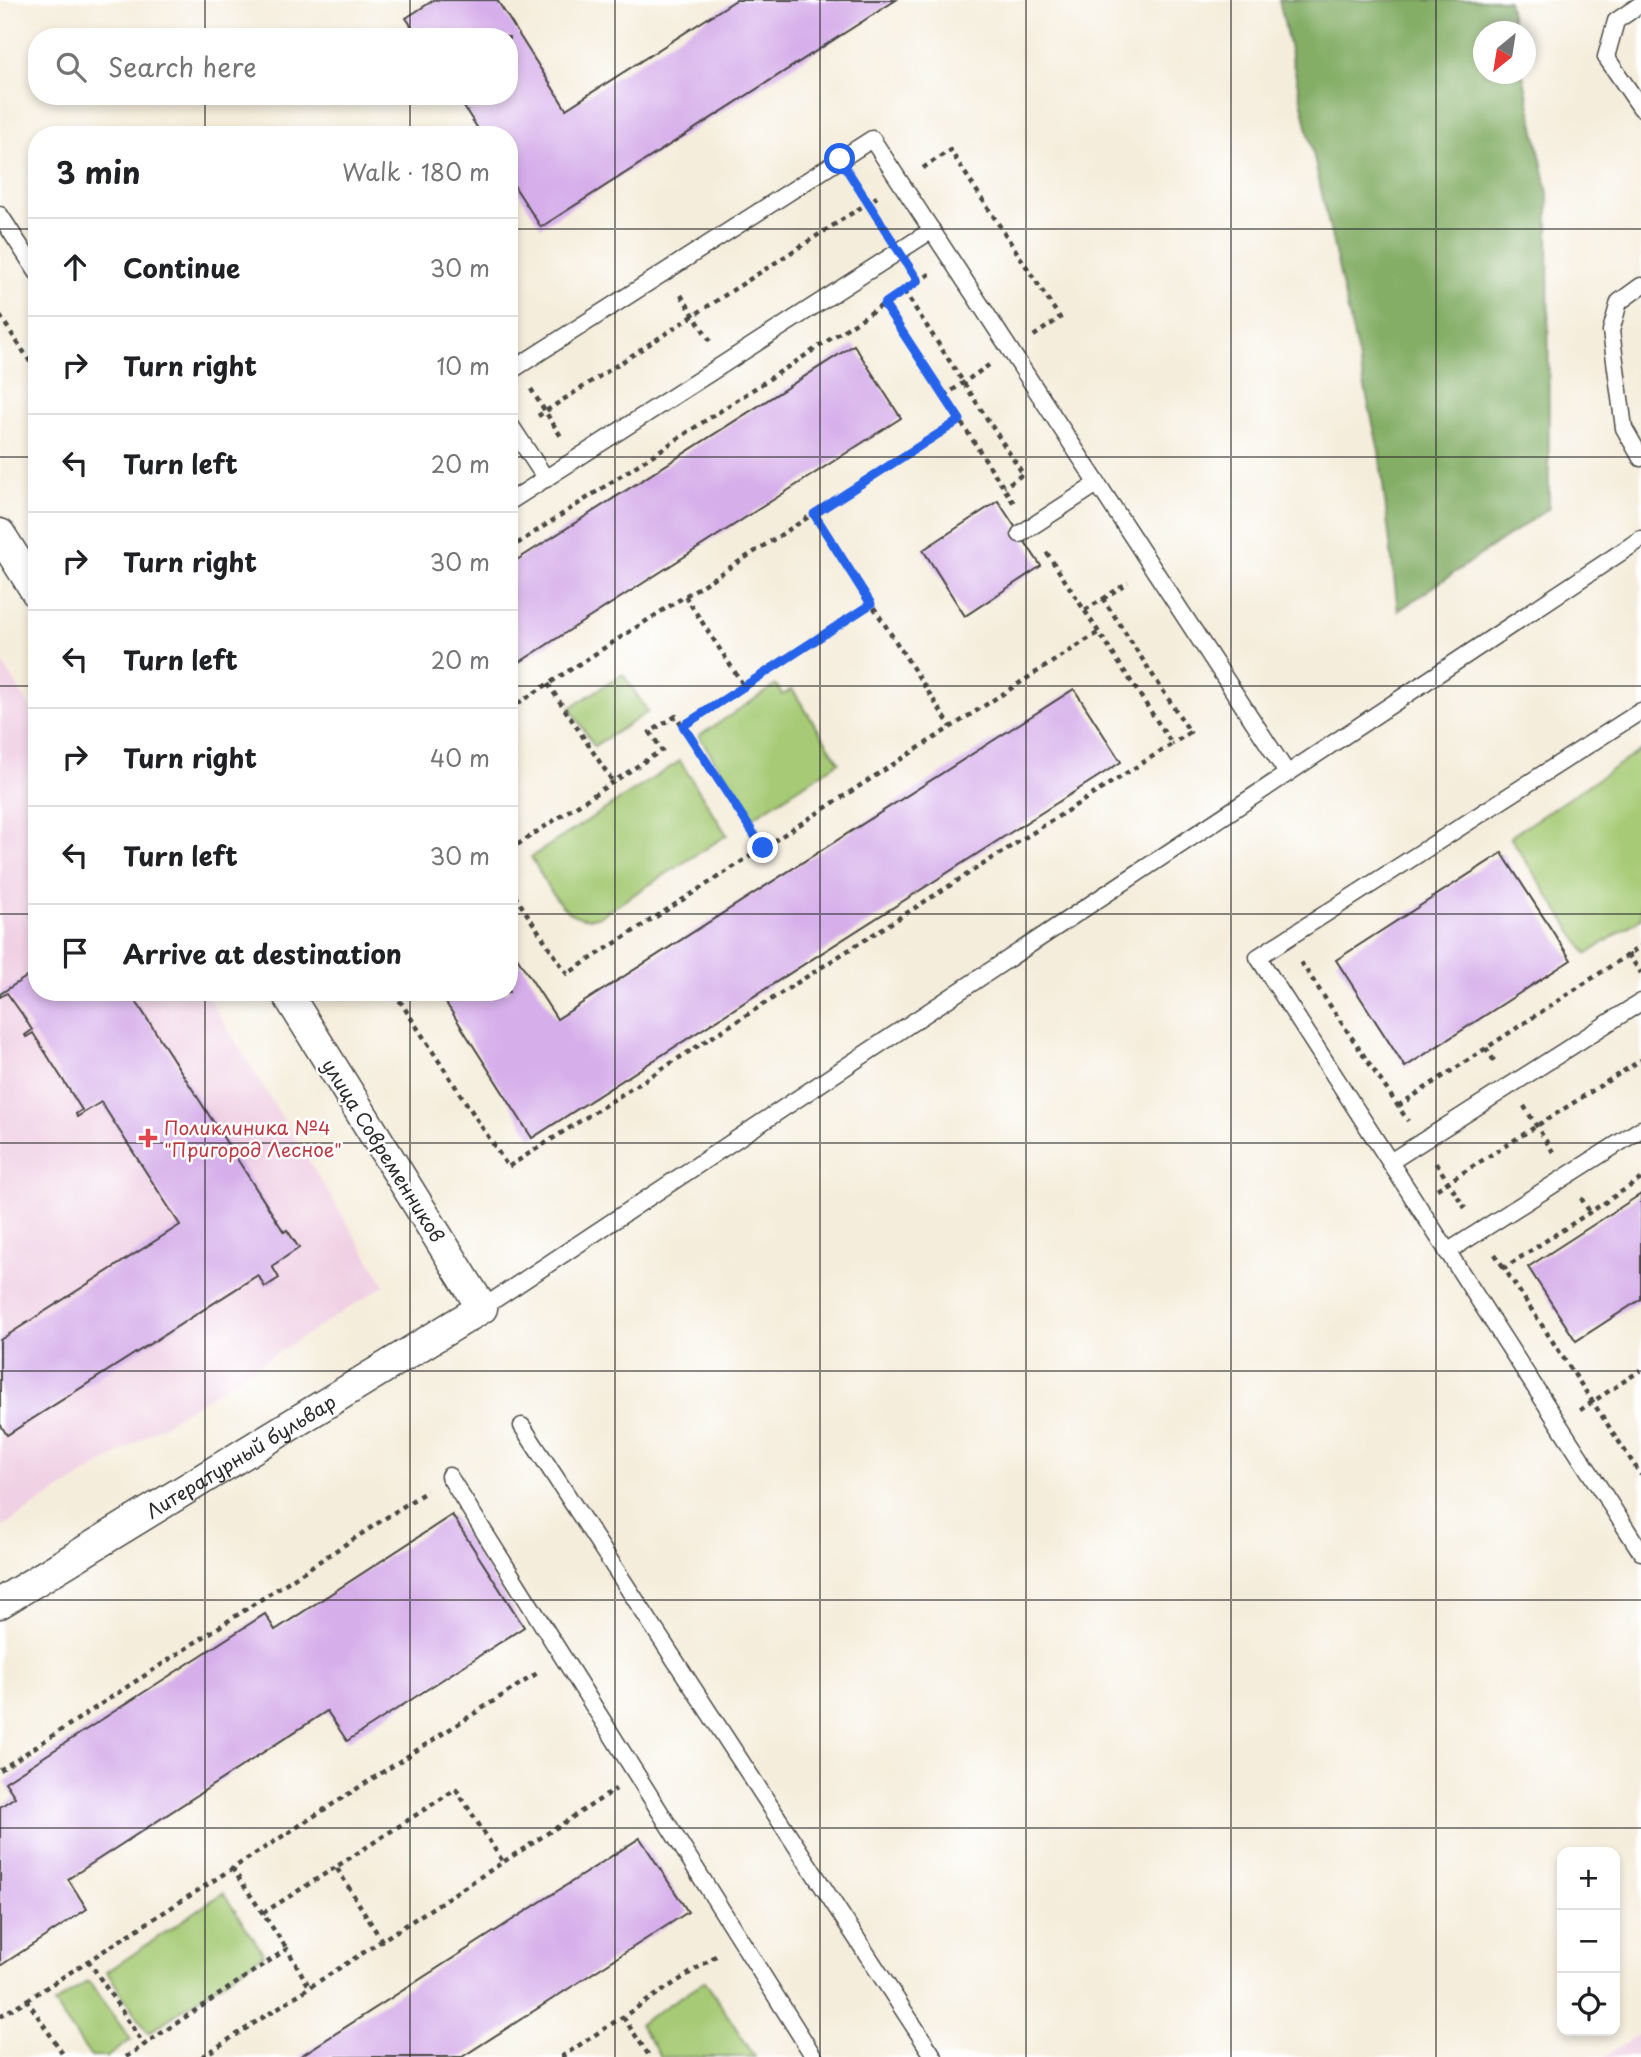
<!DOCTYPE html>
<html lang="en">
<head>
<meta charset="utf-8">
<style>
  body { margin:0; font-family:"Playpen Sans",sans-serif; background:#f2f2f2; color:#202124 }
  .controls { position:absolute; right:21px; bottom:21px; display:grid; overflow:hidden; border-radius:14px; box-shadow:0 4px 10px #0003 }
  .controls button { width:63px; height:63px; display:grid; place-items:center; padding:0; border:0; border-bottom:2px solid #e0e0e0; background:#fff; color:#202124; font:35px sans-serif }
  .compass { position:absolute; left:1473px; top:21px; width:63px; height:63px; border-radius:50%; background:#fff; box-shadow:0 4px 10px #0003; rotate:210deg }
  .stop { position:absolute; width:21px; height:21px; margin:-16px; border:5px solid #2563eb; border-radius:50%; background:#fff }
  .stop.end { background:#2563eb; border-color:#fff; box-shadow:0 2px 7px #0008 }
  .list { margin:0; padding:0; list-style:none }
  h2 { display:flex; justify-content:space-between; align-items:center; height:91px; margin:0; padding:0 28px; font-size:30px }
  h2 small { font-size:23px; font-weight:400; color:#757577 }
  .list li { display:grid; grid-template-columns:46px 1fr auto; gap:21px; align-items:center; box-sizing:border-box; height:98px; padding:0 28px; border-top:2px solid #e0e0e0 }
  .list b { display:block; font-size:26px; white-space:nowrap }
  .list em { font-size:23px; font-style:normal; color:#757577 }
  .icon { flex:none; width:38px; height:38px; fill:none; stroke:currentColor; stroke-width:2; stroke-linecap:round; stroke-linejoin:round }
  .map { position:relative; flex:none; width:1641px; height:2057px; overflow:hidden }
  .search { position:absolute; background:#fff; box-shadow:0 4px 10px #0003; left:28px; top:28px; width:490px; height:77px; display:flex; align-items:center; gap:18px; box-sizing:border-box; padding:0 24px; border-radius:28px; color:#757577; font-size:26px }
  .panel { position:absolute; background:#fff; box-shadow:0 4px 10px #0003; left:28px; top:126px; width:490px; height:875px; border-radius:28px }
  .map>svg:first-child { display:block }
</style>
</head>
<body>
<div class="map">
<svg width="1641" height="2057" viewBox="0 0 1641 2057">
  <rect width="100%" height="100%" fill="#fff"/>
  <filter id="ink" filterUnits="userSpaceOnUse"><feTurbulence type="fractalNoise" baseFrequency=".0143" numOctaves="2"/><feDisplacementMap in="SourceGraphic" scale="14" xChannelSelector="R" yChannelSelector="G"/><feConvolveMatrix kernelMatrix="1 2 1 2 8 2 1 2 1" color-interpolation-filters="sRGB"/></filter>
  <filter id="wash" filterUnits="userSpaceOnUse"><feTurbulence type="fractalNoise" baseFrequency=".00686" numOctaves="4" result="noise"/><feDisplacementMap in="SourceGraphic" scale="28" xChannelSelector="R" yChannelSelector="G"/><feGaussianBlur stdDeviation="1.57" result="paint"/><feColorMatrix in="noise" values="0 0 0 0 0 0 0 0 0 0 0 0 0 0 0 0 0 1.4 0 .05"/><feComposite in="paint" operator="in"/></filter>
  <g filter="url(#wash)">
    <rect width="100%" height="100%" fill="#f5eddb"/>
    <g fill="#f0d0e4">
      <path d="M0,659L37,718V992H205L385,1285L0,1528Z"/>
      <path d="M1641,2033V2057H1603Z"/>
    </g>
    <g fill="#a6ca74" stroke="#687a50" stroke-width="2">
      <path d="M623,674L648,712L594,746L570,708Z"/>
      <path d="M776,685L783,695L792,689L839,762L752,818L699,736Z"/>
      <path d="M1641,750V918L1587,954L1510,837Z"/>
      <path d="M680,761L727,835L600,916C563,929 547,882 531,857Z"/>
      <path d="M223,1893L264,1954L148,2033L107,1972Z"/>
      <path d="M88,1981L131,2040L107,2057H91L54,2004Z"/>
      <path d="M705,1981L755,2057H661L639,2024Z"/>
    </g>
    <path fill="#84ae66" stroke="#586c48" stroke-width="2" d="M1279,0H1508L1514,31L1484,32V74H1523L1548,193L1549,508L1398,611L1379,451Z"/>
    <g id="blocks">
      <g fill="#d6aeea">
        <path d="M434,0H497L566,109L736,0H896L541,227L509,178V135H482L457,96H509V37H419L406,18Z"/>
        <path d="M854,345L901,418L509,669V565Z"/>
        <path d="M998,501L1041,566L965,616L923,550Z"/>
        <path d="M1074,689L1121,762L532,1138L439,992H509V945L557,1019Z"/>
        <path d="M1502,853L1571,960L1405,1067L1336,960Z"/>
        <path d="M37,970V992H130L284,1232L287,1230L299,1248L272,1266L279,1278L265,1287L258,1275L7,1435L0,1424V1340L180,1225L101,1102L77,1117L76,1114L82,1110L33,1033L26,1037L25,1035L32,1030L22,1014L7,993L0,997V994Z"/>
        <path d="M1641,1194V1299L1576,1341L1528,1267Z"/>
        <path d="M452,1515L524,1627L347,1741L327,1711L68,1879L87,1909L0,1966V1807L15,1797L5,1782L265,1614L275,1630Z"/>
        <path d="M640,1838L688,1912L462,2057H299Z"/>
      </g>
    </g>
  </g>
  <g filter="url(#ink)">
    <use href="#blocks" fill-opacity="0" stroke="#494845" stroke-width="2"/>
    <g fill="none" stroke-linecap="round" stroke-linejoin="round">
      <defs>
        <g id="lane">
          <path d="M1641,4L1616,21L1606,57L1641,108"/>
          <path d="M0,215L37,272"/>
          <path d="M1641,286L1619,302L1611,331L1624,428L1641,458"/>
          <path d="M509,372L872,139L1287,773"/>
          <path d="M509,423L546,479"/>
          <path d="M509,502L932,230"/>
          <path d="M1020,534L1097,484"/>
          <path d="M1641,711L1258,957L1641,1552"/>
          <path d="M1390,1162L1641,1002"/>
          <path d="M1447,1252L1641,1129"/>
          <path d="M482,1308L1641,539"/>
          <path d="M522,1426L934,2057"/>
          <path d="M449,1476L814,2057"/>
        </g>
        <g id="street">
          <path d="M0,534L37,593"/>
          <path id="s1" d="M0,1603L482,1308L286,992"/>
        </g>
      </defs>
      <use href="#lane" stroke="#494845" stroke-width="19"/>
      <use href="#street" stroke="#494845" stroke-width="33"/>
      <g stroke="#494845" stroke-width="4.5" stroke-dasharray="5 5" stroke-linecap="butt">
        <path d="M923,168L950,150L1060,318L1032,337"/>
        <path d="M854,182L884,228"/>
        <path d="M904,291L1023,474L1004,487"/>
        <path d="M681,295L710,341"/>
        <path d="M884,304L930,274"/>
        <path d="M0,316L37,372"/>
        <path d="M531,389L562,438"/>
        <path d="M944,396L989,365"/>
        <path d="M538,416L877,197"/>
        <path d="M814,515L951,727"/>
        <path d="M509,549L884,304L1015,505"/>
        <path d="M685,596L744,686"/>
        <path d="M1103,599L1128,582"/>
        <path d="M1085,610L1103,599L1190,732L1172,744"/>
        <path d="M548,684L613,782"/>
        <path d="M509,709L960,420"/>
        <path d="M683,726L871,604"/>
        <path d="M509,850L662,750L650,732L676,716L763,848"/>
        <path d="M509,887L567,974L1099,632"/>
        <path d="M1628,954L1641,973"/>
        <path d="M1304,963L1302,964L1408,1121"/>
        <path d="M394,992L508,1167L1172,744L1045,550"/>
        <path d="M1486,1048L1496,1064"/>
        <path d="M1398,1106L1641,946"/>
        <path d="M1524,1106L1553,1152"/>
        <path d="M1436,1163L1465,1208"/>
        <path d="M1641,1179L1504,1268L1641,1475"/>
        <path d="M1437,1189L1641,1060"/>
        <path d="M1581,1198L1590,1212"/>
        <path d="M1495,1254L1504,1268"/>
        <path d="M1580,1410L1641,1370"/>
        <path d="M0,1770L427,1491"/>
        <path d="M232,1868L287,1949"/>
        <path d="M263,1913L336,1867"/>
        <path d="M382,1941L336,1867L456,1789L503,1862"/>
        <path d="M88,1960L144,2045"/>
        <path d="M27,2000L539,1672"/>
        <path d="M0,2016L27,2000L65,2057"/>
        <path d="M623,2017L650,2057"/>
        <path d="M126,2057L287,1949L310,1988"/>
        <path d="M202,2057L616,1789"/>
        <path d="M561,2057L719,1954"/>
      </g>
      <use href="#lane" stroke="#fff" stroke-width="16"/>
      <use href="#street" stroke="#fff" stroke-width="30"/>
    </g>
  </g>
  <g fill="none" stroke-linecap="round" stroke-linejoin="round" filter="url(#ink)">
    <path stroke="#2563eb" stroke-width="9" d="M763,848L683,726L871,604L814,514L960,420L884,304L918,281L840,159"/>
  </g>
  <path fill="none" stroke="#2b2b2b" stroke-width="2" stroke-opacity="0.55" d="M205,0V37M410,0V37M615,0V2057M820,0V2057M1026,0V2057M1231,0V2057M1436,0V2057M205,96V135M410,96V135M0,229H37M509,229H1641M0,457H37M509,457H1641M0,686H37M509,686H1641M0,914H37M509,914H1641M205,992V2057M410,992V2057M0,1143H1641M0,1371H1641M0,1600H1641M0,1828H1641"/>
  <path fill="#e0444e" stroke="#fff" stroke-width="2.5" d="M144.5 1127.5h7v7h7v7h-7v7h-7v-7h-7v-7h7z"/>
  <g text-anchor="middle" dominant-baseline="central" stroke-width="5" stroke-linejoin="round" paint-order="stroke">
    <g font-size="19" fill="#be3a42" stroke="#fff" text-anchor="start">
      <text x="164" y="1127">Поликлиника №4<tspan x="164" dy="22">"Пригород Лесное"</tspan></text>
    </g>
    <g font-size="19" fill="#2b2b2b" stroke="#fff">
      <text transform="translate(384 1150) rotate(58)">улица Современников</text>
      <text stroke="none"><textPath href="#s1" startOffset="282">Литературный бульвар</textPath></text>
    </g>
  </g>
</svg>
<div class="controls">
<button>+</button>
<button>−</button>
<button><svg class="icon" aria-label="locate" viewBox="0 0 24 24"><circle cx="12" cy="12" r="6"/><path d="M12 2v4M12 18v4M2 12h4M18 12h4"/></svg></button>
</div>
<svg class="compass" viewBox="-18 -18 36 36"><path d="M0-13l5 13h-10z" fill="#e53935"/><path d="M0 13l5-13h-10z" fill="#757577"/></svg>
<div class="stop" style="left:840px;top:159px"></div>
<div class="stop end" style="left:763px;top:848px"></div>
<div class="search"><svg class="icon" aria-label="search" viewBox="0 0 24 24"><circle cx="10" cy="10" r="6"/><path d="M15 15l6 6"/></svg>Search here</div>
<section class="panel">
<h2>3 min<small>Walk · 180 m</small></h2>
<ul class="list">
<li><svg class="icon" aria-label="ahead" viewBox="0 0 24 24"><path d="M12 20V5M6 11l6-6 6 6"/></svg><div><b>Continue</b></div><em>30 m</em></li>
<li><svg class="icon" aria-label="right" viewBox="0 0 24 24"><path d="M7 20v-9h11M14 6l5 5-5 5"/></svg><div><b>Turn right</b></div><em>10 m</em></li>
<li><svg class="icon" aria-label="left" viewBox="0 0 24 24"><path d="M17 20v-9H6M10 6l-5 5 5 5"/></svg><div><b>Turn left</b></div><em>20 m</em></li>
<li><svg class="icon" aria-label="right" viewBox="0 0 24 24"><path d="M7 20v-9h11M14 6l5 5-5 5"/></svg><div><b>Turn right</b></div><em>30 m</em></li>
<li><svg class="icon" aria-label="left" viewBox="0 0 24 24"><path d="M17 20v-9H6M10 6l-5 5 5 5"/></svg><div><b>Turn left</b></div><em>20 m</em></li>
<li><svg class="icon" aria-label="right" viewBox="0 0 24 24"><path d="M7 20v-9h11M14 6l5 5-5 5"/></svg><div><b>Turn right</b></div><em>40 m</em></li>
<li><svg class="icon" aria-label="left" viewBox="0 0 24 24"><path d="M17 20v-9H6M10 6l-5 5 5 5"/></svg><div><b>Turn left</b></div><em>30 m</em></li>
<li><svg class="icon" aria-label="arrive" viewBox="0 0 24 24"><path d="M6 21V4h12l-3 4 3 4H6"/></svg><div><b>Arrive at destination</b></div></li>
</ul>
</section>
</div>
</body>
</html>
